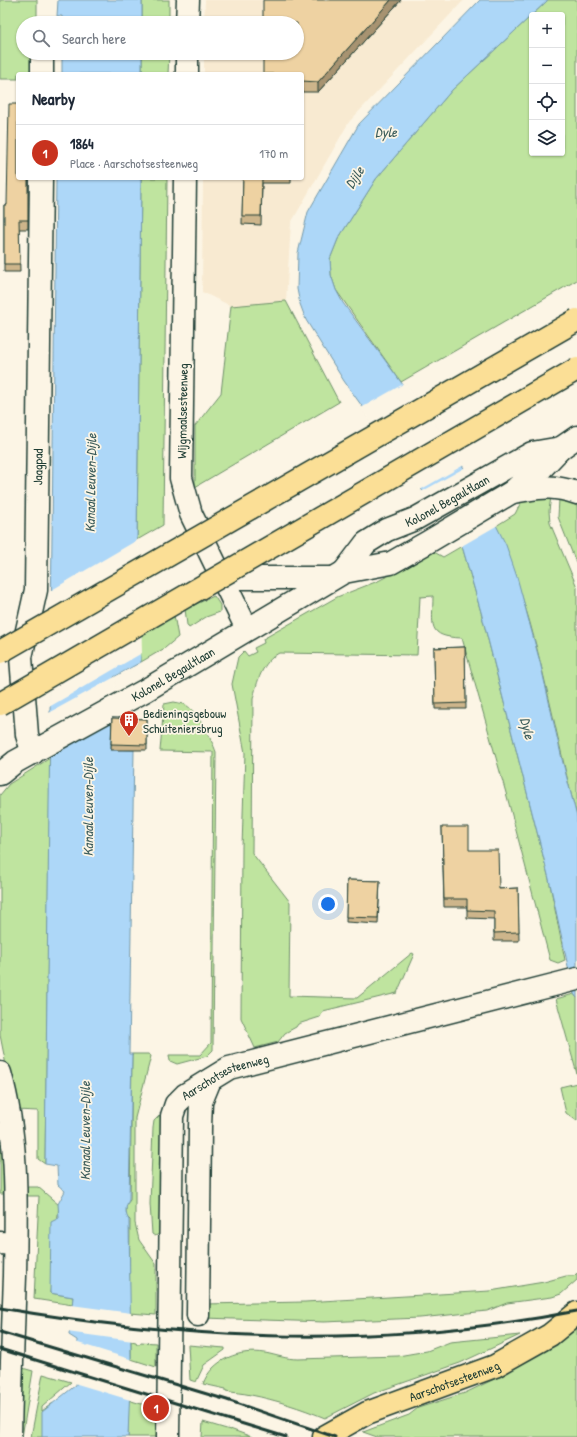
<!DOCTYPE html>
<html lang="en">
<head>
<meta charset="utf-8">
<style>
  body { margin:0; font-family:"Patrick Hand",sans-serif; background:#f2f2f3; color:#1f2937 }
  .controls { position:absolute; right:12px; top:12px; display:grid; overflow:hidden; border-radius:4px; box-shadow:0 1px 3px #0004 }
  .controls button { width:36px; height:36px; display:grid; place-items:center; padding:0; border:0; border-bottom:1px solid #e0e1e3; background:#fff; color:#1f2937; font:20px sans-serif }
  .you { position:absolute; left:328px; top:904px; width:14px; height:14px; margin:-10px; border:3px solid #fff; border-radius:50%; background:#1a73e8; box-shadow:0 0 0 6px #1a73e833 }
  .badge { display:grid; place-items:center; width:26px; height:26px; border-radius:50%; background:#c8321e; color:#fff; font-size:13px; font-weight:700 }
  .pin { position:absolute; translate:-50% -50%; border:2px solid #fff; box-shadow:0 1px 4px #0006 }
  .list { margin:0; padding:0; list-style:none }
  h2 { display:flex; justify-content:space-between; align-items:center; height:52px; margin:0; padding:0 16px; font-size:17px }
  h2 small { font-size:13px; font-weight:400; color:#747a83 }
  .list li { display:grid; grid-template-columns:26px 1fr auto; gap:12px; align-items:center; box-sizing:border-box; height:56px; padding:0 16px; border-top:1px solid #e0e1e3 }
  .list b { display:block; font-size:15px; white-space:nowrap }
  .list p { margin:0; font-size:13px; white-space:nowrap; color:#747a83 }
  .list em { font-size:13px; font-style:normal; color:#747a83 }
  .icon { flex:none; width:22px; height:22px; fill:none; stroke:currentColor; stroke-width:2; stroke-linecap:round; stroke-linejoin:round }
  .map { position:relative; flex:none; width:577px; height:1437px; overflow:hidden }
  .search { position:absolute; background:#fff; box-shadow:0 1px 3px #0004; left:16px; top:16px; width:288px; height:44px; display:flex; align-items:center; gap:10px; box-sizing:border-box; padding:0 14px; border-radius:22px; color:#747a83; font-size:15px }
  .panel { position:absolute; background:#fff; box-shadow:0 1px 3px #0004; left:16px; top:72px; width:288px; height:108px; border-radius:4px }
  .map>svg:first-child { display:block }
</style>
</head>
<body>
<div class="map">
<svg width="577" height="1437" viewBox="0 0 577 1437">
  <rect width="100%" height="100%" fill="#fcf5e5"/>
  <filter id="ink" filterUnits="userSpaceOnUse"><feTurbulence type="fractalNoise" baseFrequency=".025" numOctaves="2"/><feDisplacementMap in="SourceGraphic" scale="8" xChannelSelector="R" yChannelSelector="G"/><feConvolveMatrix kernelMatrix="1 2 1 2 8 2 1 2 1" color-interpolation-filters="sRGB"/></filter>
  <g filter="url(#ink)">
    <path fill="#f8ead1" d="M205,0H464L349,122L291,223L286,301L231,306L202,292L203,178H302V74H204V53H297V23H204Z"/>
    <g fill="#bfe49f" stroke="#6f906a" fill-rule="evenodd">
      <path d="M0,0H37V23H23V53H37L36,74H18V79H0Z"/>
      <rect x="142" y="0" width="27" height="23"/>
      <path d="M548,0H577V280L401,382L336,290L331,275L330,259L338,239L376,179L452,90ZM532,15H562V153H532Z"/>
      <path d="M142,53H169L168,74H142Z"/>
      <path d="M141,178H167L163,525L137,540Z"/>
      <path d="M286,301L339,402L195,487V426L221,393L231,306Z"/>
      <path d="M551,496L549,511L550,523L577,587V817C560,753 548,687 530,623C520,590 511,557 496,526L515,514L521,502L528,499Z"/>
      <path d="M559,499H564L577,506V565L558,517Z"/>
      <path d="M462,546L481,612L549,879L565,960L558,963L550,960L508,800L462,638C426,637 433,625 433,596L420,597L417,655L279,653C262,662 257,682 253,699L252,853L290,902L289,996L357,998L412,953L414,954L397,993L323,1011L320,1017L298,1024L296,1027L285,1033L278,1042L255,1048L241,1018L242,847L245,753L232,684L238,657L244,651L248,656L256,652L254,648L264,643L263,639L337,597L378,581L434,552L443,557Z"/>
      <path d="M214,596L220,605V612L206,617L189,628L187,625L185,609Z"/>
      <path d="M174,615L178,637L165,648L141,662L139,632Z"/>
      <path d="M174,702C177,703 181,703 184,704C196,709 212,740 216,752L213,1050L207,1056L177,1064L170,1061L169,1055H200L211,1043L213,752L160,751L164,704Z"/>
      <path d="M50,758L45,1164L38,1159V1111L15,1110L0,1035V795L9,784Z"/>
      <path d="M574,994L577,998V1074L556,999Z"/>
      <path d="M132,1054H148L151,1056L135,1118V1223L139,1240L156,1264V1315L129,1313L130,1220L126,1216V1205L130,1200Z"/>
      <path d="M577,1083V1121L566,1113L560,1087Z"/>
      <path d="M0,1100L10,1194H0Z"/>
      <path d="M162,1113L159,1234L155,1236L152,1234L150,1204L153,1128L154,1121Z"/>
      <path d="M24,1187H38L59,1205L50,1293L73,1297V1305L34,1299L39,1196H24Z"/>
      <path d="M577,1273V1280L561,1294L552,1297L507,1303L487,1311L420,1318L324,1322L204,1318V1304L305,1302L490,1291L544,1282L566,1276H574Z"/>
      <path d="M577,1326V1437H377L363,1432L409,1415L418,1408L465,1393L503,1375L543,1352Z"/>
      <path d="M520,1335L460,1363L374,1393L325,1418C301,1408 276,1400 251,1395C243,1393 234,1393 226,1391V1389L203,1384C212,1359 240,1349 265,1353C276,1355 286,1359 298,1359L398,1356L427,1351L450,1342Z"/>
      <path d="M131,1341L136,1342L137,1344H140L141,1342L156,1343V1367L131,1359Z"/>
      <path d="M188,1345L225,1348V1350L204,1365L196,1382L190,1380Z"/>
      <path d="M19,1367L33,1371L22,1437H17Z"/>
      <path d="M43,1374L71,1382L42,1407V1411L53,1403L48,1437H31Z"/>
      <path d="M128,1400L158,1409V1437H128Z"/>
      <path d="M203,1422L230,1430V1429L252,1437H202Z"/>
    </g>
    <g fill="#add7f8" stroke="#7499aa">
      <path d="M58,0H142V23H62V16H57Z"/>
      <path d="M480,0H548L452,90L376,179L338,239L330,259L331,275L336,290L343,303L475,483L506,545L517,577L540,662L562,759L577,817V998L574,994L549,879L481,612L462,546L344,381L306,320L300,304L297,289L298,253L308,212L359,124Z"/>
      <rect x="62" y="53" width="80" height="21"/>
      <path d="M56,178H141L137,540L141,662L114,677L111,749L134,750L129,1054H132L129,1200C125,1207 125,1214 129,1220L131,1359L128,1437H42V1412L76,1385L77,1340L69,1335L73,1297L50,1293L51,1222L59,1218L58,1204L65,1191L58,1185L57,1166L45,1164Z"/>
    </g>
    <g fill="#fcf5e5">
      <path d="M405,383L464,465L420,490L361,408Z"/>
      <path d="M466,467L476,482L498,525L460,547L421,492Z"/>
      <path d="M139,539L142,653L49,707L50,591Z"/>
      <path d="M133,667L134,668L116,679L114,719L48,754L49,713Z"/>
      <path d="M71,1305L131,1313L133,1341L67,1332Z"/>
      <path d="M75,1342L133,1360L130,1400L74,1383Z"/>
    </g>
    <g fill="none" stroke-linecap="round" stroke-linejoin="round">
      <defs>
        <g id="street">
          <path d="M42,74V55"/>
          <path id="s1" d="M33,753L27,735L21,657L36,590L41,178"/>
          <path d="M0,1243L15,1244"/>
          <path d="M198,1315L200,1127L201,1102L210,1080"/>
          <path id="s2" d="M168,1437L172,1116L176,1104L185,1095L229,1068L577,979"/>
        </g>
        <g id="secondary">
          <path d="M187,23L188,0"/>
          <path d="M187,74V53"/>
          <path d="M185,178L181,478L191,514L247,629"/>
          <path d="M512,492C541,488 548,484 577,493"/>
          <path d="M218,571L237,578H331"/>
          <path id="s3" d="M344,572L366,543L387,530L415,519L532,453L561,448"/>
          <path id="s4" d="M0,774L15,762L146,690L344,572L391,563L428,542L512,492L527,478L541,469L561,448L577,437"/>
          <path d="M0,1073C19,1139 16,1208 15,1276C13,1329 11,1383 10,1437"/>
        </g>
        <g id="primary">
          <path id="s5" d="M324,1437L367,1413L495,1366L550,1335L577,1313"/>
        </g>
      </defs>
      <use href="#street" stroke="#1f3d34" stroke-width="25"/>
      <use href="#secondary" stroke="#1f3d34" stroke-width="25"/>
      <use href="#primary" stroke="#1f3d34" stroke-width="25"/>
      <use href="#street" stroke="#fcf5e5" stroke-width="22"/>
      <use href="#secondary" stroke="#fcf5e5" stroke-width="22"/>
      <use href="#primary" stroke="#fbdf96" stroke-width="22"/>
      <g stroke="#1f3d34" stroke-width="3">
        <path d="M0,1308C195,1341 382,1349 577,1311"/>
        <path d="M0,1332L227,1400L335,1437"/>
        <path d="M0,1349L286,1437"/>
      </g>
      <defs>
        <g id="highway-bridge">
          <path d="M0,652L577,320"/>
          <path d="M0,704L577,369"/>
        </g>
      </defs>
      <use href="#highway-bridge" stroke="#1f3d34" stroke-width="25" stroke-linecap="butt"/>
      <use href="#highway-bridge" stroke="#fbdf96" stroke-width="22"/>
    </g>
    <g fill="#cdb58b" stroke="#1f3d34">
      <path d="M401,0L318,92H302V74Z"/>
      <path d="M28,178V229H19L20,272H4V205H7Z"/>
      <path d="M243,178H291V183H262L261,225L242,224Z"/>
      <path d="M465,647L466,709H435L434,648Z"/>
      <path d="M112,718L147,719V750H111Z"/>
      <path d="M442,827L469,850L499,889L518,888L519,941H494V919L467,918V907H444Z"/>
      <path d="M347,880L380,881L378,924L346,922Z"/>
    </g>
    <path fill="#a79371" stroke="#1f3d34" d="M391,0H401L318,92V82Z"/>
    <g fill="#eed2a2" stroke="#1f3d34">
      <path d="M263,0H391L318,82L302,81V74H263V53H297V23H263Z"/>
      <path d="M9,104H18V178H28V220H19L20,264H4V205H7Z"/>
      <path d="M243,178H262L261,216H242Z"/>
      <path d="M465,647L466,703L435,704L434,648Z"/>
      <path d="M112,718L147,719V745L111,744Z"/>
      <path d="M442,827H469V850H498L499,889L518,888L519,932L494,933V911L467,910V899H444Z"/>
      <path d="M347,880L380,881L378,918L346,917Z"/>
    </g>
  </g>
  <defs>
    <symbol id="building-pin" viewBox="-11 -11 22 30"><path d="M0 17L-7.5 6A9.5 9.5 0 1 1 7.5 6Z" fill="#c8321e" stroke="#fcf5e5"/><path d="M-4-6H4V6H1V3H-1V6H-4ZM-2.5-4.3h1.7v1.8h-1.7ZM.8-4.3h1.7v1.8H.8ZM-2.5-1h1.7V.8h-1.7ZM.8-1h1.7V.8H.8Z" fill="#fff"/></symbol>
  </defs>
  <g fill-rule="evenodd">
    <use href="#building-pin" x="118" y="709" width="22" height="30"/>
  </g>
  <g text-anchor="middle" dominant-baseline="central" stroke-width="3.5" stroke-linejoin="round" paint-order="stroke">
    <g font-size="13" fill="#1f3d34" stroke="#fcf5e5">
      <text transform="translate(182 411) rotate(-89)">Wijgmaalsesteenweg</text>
      <text stroke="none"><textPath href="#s1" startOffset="289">Jaagpad</textPath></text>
      <text stroke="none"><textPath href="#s3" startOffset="128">Kolonel Begaultlaan</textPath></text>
      <text stroke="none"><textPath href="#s4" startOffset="200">Kolonel Begaultlaan</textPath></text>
      <text stroke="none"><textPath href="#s2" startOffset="391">Aarschotsesteenweg</textPath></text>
      <text stroke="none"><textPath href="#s5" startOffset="142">Aarschotsesteenweg</textPath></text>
    </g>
    <g font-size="13" fill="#1f3d34" stroke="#fcf5e5" text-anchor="start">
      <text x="143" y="713">Bedieningsgebouw<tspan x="143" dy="15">Schuiteniersbrug</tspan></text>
    </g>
    <g font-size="14" font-style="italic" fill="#3b5c5b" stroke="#fcf5e5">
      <text x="386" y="131">Dyle</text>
      <text transform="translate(354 177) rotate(-57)">Dijle</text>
      <text transform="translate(90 483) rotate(-89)">Kanaal Leuven-Dijle</text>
      <text transform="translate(528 728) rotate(76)">Dyle</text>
      <text transform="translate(87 807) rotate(-90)">Kanaal Leuven-Dijle</text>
      <text transform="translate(84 1131) rotate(-90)">Kanaal Leuven-Dijle</text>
    </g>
  </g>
</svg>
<div class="controls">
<button>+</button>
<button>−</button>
<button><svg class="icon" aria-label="locate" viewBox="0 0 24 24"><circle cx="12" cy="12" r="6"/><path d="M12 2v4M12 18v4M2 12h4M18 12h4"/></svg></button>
<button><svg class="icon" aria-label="layers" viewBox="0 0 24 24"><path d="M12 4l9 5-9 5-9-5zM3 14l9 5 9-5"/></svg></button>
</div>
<div class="you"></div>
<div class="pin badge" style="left:156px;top:1408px">1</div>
<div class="search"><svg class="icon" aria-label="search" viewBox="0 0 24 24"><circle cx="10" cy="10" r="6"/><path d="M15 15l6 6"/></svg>Search here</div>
<section class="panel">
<h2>Nearby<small></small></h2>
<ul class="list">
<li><span class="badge">1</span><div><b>1864</b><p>Place · Aarschotsesteenweg</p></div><em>170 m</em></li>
</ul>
</section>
</div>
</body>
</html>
